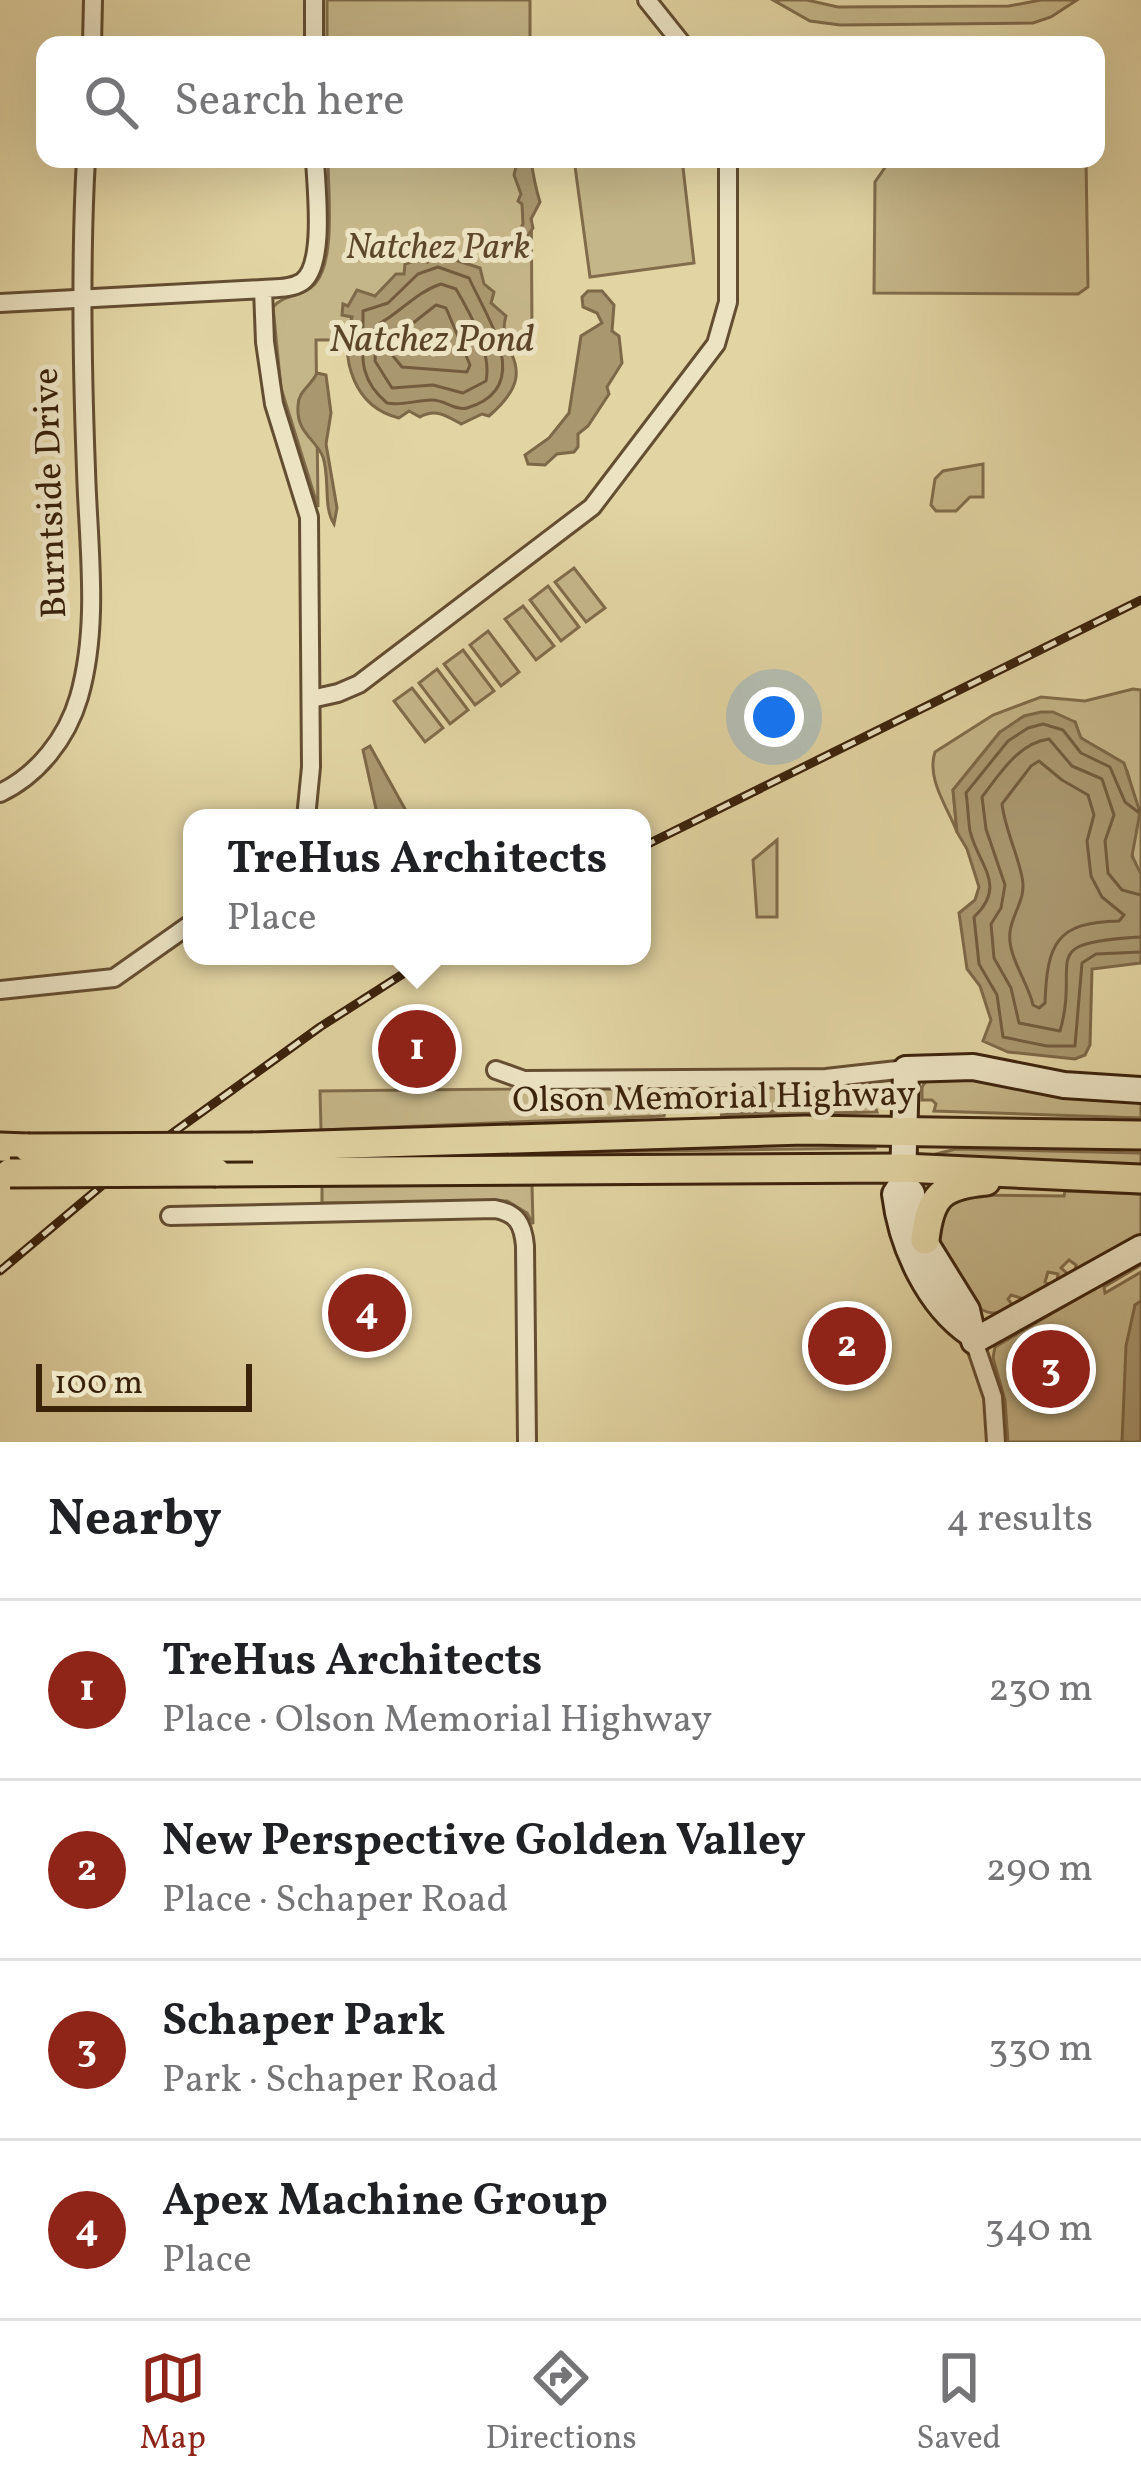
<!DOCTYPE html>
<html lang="en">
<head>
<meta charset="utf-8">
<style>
  body { margin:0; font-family:Vollkorn,serif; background:#f2f2f2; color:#202124 }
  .scale { position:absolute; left:36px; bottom:30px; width:216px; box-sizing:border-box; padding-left:12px; border:6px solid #3a220b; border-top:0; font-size:33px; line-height:42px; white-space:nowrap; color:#3a220b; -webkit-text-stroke:9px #ece3c3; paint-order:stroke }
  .you { position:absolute; left:774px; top:717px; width:42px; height:42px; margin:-30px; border:9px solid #fff; border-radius:50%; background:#1a73e8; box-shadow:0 0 0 18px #1a73e833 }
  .badge { display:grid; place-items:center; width:78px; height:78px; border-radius:50%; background:#8f2418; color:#fff; font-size:39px; font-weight:700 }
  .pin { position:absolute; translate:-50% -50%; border:6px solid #fff; box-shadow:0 3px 12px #0006 }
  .popup { position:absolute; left:183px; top:809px; width:468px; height:156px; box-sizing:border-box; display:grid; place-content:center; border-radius:24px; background:#fff; filter:drop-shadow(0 3px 9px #0005); font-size:39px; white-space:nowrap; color:#757577 }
  .popup b { font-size:45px; color:#202124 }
  .popup::after { content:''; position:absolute; left:50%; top:100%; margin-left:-24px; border:24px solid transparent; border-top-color:#fff }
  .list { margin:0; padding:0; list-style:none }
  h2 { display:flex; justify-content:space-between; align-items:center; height:156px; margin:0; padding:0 48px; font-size:51px }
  h2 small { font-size:39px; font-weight:400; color:#757577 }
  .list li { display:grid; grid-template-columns:78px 1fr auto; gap:36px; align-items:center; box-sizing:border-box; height:180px; padding:0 48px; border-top:3px solid #e0e0e0 }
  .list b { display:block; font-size:45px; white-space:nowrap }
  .list p { margin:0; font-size:39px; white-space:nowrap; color:#757577 }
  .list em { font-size:39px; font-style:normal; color:#757577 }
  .icon { flex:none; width:66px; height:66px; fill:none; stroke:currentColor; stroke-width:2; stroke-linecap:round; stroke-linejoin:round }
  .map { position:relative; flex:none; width:1141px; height:1442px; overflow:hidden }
  .search { position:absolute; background:#fff; box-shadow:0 12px 48px #0002; left:36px; right:36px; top:36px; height:132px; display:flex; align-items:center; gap:30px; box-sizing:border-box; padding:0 42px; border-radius:24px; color:#757577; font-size:45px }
  .sheet { height:876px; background:#fff }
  nav { display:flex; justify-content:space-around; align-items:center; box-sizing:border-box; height:168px; border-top:3px solid #e0e0e0; background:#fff; font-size:33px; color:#757577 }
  nav a { display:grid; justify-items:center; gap:6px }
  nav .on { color:#8f2418 }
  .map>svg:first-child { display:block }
</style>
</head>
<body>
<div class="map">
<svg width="1141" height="1442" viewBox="0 0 1141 1442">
  <rect width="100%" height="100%" fill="#e2d4a3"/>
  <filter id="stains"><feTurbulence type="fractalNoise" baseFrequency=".00167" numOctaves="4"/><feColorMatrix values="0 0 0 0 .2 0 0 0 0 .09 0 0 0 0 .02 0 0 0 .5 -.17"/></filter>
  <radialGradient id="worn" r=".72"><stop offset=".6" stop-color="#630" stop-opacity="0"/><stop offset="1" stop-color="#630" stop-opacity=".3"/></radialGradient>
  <g fill="#c5b689" stroke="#806c4a" stroke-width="3">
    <rect x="327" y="0" width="203" height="45"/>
    <path d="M773,0H807L838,7L1009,6L1041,0H1077L1051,17L1033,23L840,25L810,21Z"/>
    <path d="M328,159H531L532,339L316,340L318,507L281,388L273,307C284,294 303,297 315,284C336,260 328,192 328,159Z"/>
    <path d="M574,159H682L694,263L590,277Z"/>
    <path d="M891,159H1086L1088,287L1078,294L874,293L875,182Z"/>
    <path d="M983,464V497H970L956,511H936L931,505L935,479L943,471Z"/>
    <path d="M574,568L605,608L586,622L555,582Z"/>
    <path d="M548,586L579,627L561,641L530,600Z"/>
    <path d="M523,606L554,646L536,660L505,619Z"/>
    <path d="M488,631L519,672L501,686L470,645Z"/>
    <path d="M463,650L494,691L475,705L444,664Z"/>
    <path d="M437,669L468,710L450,724L419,683Z"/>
    <path d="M412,688L443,728L425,742L394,701Z"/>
    <path d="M1133,689L1141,690V874C1119,846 1141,808 1127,771C1115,753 1096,750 1080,737L1075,722L1000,732L953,790L957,832C948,808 926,779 935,752L993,715L1041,697L1085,701Z"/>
    <path d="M777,840V917H757L753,860Z"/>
    <path d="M951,1076L1141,1100V1118L934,1111L936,1104L932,1100H922V1087L927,1080Z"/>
    <path d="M871,1085L882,1091L884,1104L867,1101L665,1112L664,1116L321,1130L320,1091Z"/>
    <path d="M863,1104L875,1106L877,1112L720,1115Z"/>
    <path d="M709,1141L875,1144V1148L505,1153L364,1161L299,1156Z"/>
    <path d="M956,1149L1141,1153V1167L932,1155Z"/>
    <path d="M532,1185L533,1224L527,1213L507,1201L322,1203V1186Z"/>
    <path d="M1065,1191L1141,1194V1236L1075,1271L1076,1265L1069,1260L1061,1268L1069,1275L1057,1282L1058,1274L1048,1272L1045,1282L1052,1285L1021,1303V1298L1011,1295L1008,1299L1014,1307C997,1315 987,1316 973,1303L937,1239L935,1233L952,1202L965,1195L1064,1196Z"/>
    <path d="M1141,1261V1265L1104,1287L1105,1293L1141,1272V1301L1135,1305L1122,1442H1008L1005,1400L993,1358L995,1347Z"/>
  </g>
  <g fill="#a9976f" stroke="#7d6847" stroke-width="3">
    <path d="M518,159H531C533,175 535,186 540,202L531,219L533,228L520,247L512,244L523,224L522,204L518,201L521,194L514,175Z"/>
    <path d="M448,252L449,258L480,268L484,284L494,292L491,303L506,316C494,352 546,367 489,416L482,414L461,424C447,416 436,408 420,417L409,411L399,418C354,407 339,359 352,317L342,315L343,304L348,306L357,290L375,296L396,274H404L405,264L420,259L427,262L428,254Z"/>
    <path d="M588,291H602L614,305L612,331L619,336L622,363L607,387L609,394L588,426L578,434V447L574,452L557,454L545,465L528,464L525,455L549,438L569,413L581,336L602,323L597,313L583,307L582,297Z"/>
    <path d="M317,373L326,375L331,413L326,444L337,508L334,524C323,507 330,478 323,457C316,439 296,433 298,406C298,391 311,386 317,373Z"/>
    <path d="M1041,712H1053L1075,722L1081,738L1124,763L1140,812L1132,856L1141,874V963L1092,969L1090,1045L1085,1055L1075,1059L1008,1052L983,1041L991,1020L980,986L967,969L959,913L975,900L979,887L967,849L957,832L953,790L1000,732L1024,716Z"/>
    <path d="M370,746L410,818H378L363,750Z"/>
    <path d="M1141,1301V1442H1122L1126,1346L1135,1305Z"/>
  </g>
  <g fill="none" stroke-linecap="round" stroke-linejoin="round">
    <g stroke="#725c3d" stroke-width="3">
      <path d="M438,267L469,278C487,318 536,388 467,408C456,411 445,400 432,400C418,400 401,406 387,403C354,376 364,348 363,311L388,303L418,274Z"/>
      <path d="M441,284L456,289C470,313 492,352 486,381L463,393L433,385L392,388L375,361L377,325C400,313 416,292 441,284Z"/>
      <path d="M436,305L446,308L470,365L467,372L402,367L393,356L394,338Z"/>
      <path d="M1039,761L1062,780L1088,795L1094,815L1087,841L1091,876L1102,897L1124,915L1119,921C1056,922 1047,944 1045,1003L1039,1008L1033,1005C1028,982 1007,956 1010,932C1012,913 1027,899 1022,877C1017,852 1005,829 1002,804L1031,766Z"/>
      <path d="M1141,809L1138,812L1125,802L1110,767L1081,753L1063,730L1043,724L1028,728L1008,741L966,793C968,805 968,819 970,831C978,865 1008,885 974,917L979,964L997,995L1003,1037L1047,1046H1075L1082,963L1096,954L1141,952"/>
      <path d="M1141,895L1122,890L1108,873L1105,841L1114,815L1102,779L1072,766L1049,739C1018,743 999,775 982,797L986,829L1005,885L1001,908L991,924L994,958L1011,988L1019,1023L1060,1031C1081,958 1033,943 1141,937"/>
    </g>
    <defs>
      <g id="street">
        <path d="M314,0V45"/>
        <path d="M647,0L683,45"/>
        <path d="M92,45L93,0"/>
        <path d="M0,303L263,289"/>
        <path d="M311,699L338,693L359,684L592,507L716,344L728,302V159"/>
        <path d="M0,793C38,775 67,738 79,697C100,624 88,544 86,470C82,365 80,263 86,159"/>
        <path d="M306,818L311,767L309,517L274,404L265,342L263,289C276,288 291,289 302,282C326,265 316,187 315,159"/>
        <path d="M0,990L114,978L192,923"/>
        <path d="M496,1070L524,1080L826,1078L906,1069"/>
        <path d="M170,1216L495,1209C517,1213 523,1224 525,1246L527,1442"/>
        <path d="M974,1341L993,1397L996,1442"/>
      </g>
      <g id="secondary">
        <path d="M903,1182L912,1193L916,1220L928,1247L967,1310L974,1341L1141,1248"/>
        <path d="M971,1334C928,1305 901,1245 895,1194L903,1182L906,1069L973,1067L1064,1085L1141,1090"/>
      </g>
      <g id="primary">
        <path d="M0,1147L28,1148"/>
        <path d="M253,1147L805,1130L1141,1135"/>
        <path d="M216,1172L903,1168L1141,1179"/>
        <path d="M925,1240C930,1196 941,1185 986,1181"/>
      </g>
    </defs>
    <use href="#street" stroke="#644e31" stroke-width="22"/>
    <use href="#secondary" stroke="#3a220b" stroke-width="30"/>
    <use href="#primary" stroke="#3a220b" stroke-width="33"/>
    <use href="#street" stroke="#ece3c3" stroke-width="16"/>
    <use href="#secondary" stroke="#ece3c3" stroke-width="24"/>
    <use href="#primary" stroke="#e2d4a3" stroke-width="27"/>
    <defs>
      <g id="rail">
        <path d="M642,847L1141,600"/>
        <path d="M0,1271L117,1173L320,1027L431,956"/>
      </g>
    </defs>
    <use href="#rail" stroke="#3a220b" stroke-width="9"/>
    <use href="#rail" stroke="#ece3c3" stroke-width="4.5" stroke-dasharray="14" stroke-linecap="butt"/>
    <defs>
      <g id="primary-bridge">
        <path d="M28,1148L253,1147"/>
        <path d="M10,1173L216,1172"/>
      </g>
    </defs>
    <use href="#primary-bridge" stroke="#3a220b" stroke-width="33" stroke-linecap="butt"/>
    <use href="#primary-bridge" stroke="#e2d4a3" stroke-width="27"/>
  </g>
  <g text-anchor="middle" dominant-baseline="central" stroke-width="10" stroke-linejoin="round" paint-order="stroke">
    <g font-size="36" font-style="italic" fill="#5d472a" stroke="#ece3c3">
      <text x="438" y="249">Natchez Park</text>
    </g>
    <g font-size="36" fill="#3a220b" stroke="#ece3c3">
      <text transform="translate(52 493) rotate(-92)">Burntside Drive</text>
      <text transform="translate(714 1099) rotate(-1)">Olson Memorial Highway</text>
    </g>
    <g font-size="39" font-style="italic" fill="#5b4529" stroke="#ece3c3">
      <text x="432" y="341">Natchez Pond</text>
    </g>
  </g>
  <rect width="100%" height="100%" filter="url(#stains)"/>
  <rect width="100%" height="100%" fill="url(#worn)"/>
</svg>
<div class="scale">100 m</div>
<div class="you"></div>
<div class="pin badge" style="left:417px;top:1049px">1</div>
<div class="popup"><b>TreHus Architects</b>Place</div>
<div class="pin badge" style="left:847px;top:1346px">2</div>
<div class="pin badge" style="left:1051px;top:1369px">3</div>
<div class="pin badge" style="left:367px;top:1313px">4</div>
<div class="search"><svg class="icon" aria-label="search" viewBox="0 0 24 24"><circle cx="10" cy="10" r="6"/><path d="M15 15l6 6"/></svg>Search here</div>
</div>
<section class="sheet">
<h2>Nearby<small>4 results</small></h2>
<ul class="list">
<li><span class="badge">1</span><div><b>TreHus Architects</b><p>Place · Olson Memorial Highway</p></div><em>230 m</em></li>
<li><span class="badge">2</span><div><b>New Perspective Golden Valley</b><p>Place · Schaper Road</p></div><em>290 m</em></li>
<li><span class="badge">3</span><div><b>Schaper Park</b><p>Park · Schaper Road</p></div><em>330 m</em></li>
<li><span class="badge">4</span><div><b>Apex Machine Group</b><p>Place</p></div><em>340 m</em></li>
</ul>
</section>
<nav>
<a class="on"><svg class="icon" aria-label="map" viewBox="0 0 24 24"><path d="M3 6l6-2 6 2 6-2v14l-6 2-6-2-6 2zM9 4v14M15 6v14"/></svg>Map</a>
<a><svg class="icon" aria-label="directions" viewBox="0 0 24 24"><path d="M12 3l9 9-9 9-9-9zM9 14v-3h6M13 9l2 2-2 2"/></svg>Directions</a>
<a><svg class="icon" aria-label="saved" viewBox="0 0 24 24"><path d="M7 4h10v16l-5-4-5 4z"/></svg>Saved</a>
</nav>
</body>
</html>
